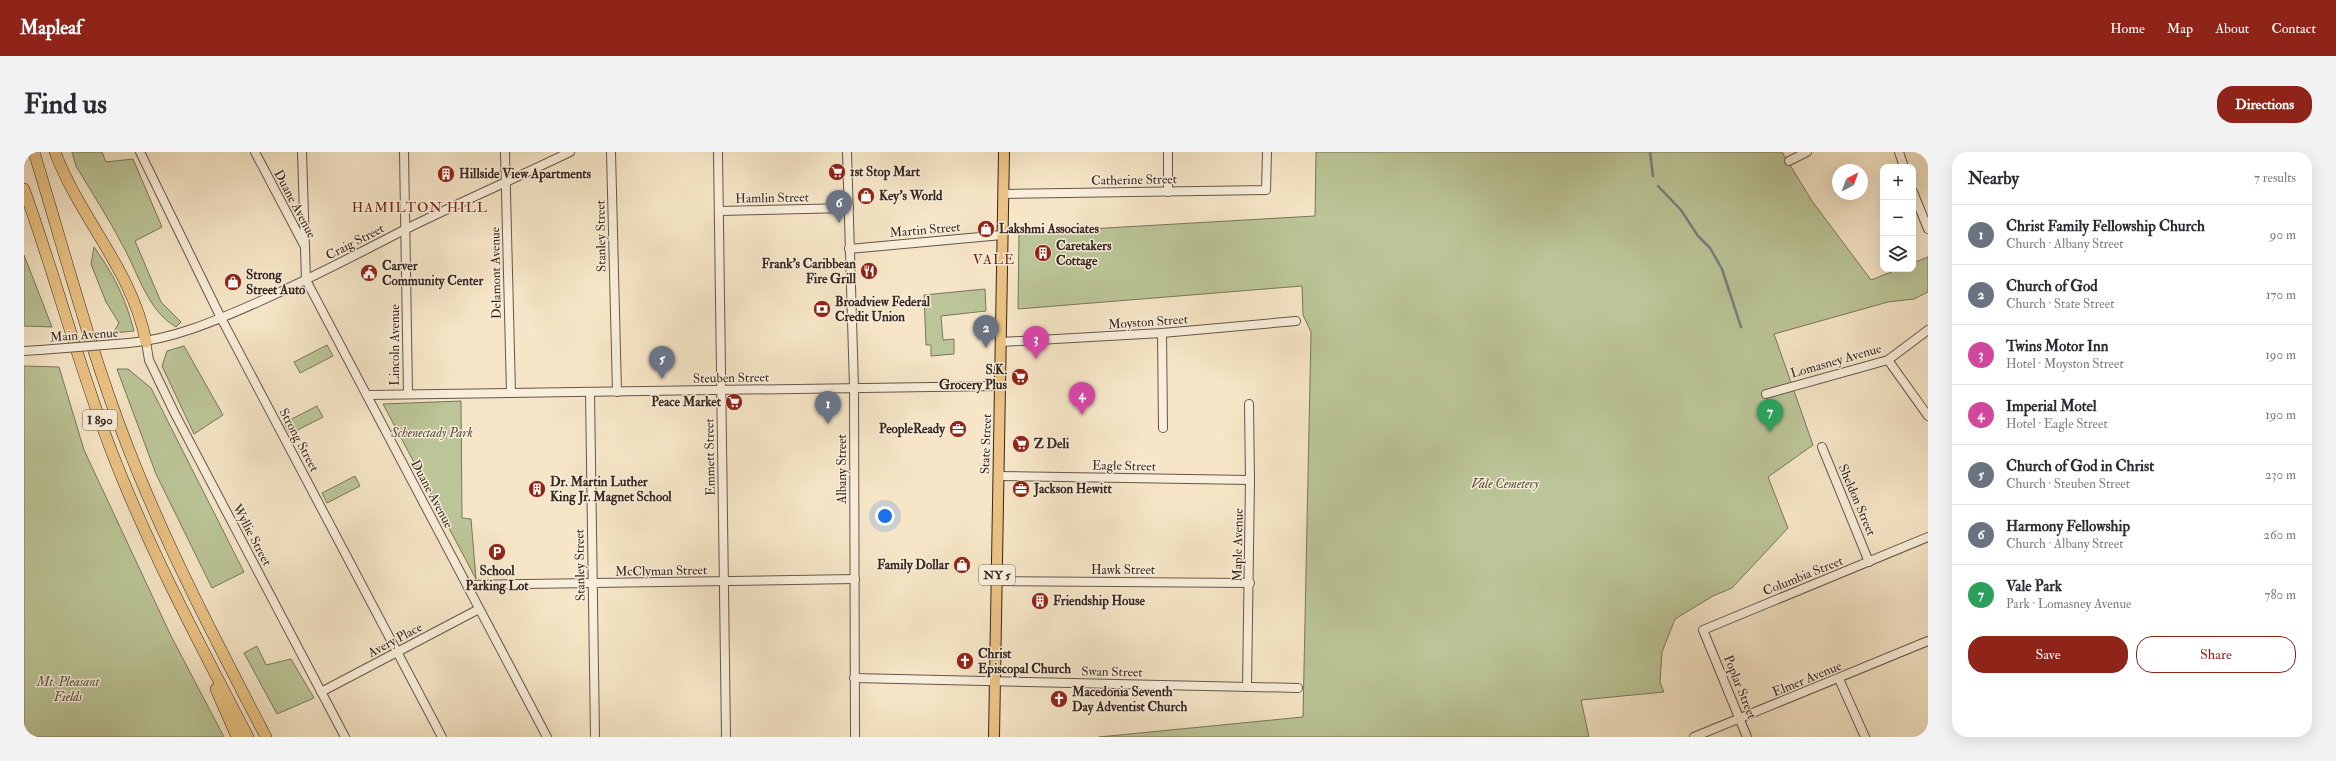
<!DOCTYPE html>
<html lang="en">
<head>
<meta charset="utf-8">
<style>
  body { margin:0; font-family:"IM FELL Double Pica",serif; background:#f2f2f3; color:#2b2b33 }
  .controls { position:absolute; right:12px; top:12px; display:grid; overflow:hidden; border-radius:8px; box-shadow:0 4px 16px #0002 }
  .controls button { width:36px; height:36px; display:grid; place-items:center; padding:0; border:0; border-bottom:1px solid #e1e1e2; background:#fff; color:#2b2b33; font:20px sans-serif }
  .compass { position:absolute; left:1808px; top:12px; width:36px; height:36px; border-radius:50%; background:#fff; box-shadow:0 4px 16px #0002; rotate:41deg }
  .you { position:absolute; left:861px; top:364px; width:14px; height:14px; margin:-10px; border:3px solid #fff; border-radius:50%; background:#1a73e8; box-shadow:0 0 0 6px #1a73e833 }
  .badge { display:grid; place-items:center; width:26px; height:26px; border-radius:50%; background:#8f2418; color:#fff; font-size:13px; font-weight:700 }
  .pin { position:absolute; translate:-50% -33px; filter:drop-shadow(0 1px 2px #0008) }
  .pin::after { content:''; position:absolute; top:21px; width:14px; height:12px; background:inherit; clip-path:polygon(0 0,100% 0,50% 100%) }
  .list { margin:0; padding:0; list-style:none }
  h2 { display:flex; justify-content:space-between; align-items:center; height:52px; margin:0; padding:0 16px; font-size:17px }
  h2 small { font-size:13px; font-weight:400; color:#7c7c81 }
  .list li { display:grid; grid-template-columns:26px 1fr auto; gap:12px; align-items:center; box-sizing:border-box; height:60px; padding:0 16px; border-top:1px solid #e1e1e2 }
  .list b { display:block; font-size:15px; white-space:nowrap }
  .list p { margin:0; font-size:13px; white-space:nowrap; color:#7c7c81 }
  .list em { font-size:13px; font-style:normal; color:#7c7c81 }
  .actions { display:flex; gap:8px; padding:12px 16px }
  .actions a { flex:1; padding:9px 0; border:1px solid #8f2418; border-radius:16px; text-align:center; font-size:14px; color:#8f2418 }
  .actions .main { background:#8f2418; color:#fff }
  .icon { flex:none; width:22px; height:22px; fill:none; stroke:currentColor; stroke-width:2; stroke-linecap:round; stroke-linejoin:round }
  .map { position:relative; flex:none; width:1904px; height:585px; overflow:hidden; border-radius:16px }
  header { display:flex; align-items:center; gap:24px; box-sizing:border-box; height:56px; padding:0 20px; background:#8f2418; color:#fff }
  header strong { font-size:19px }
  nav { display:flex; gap:22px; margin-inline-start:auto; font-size:14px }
  .intro { display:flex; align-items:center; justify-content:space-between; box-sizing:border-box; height:96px; padding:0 24px }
  h1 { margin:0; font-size:28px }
  .button { padding:10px 18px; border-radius:16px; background:#8f2418; color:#fff; font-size:14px; font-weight:700 }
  main { display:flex; gap:24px; padding:0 24px }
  aside { flex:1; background:#fff; border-radius:16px; box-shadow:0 4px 16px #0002 }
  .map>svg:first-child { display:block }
</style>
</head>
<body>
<header>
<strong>Mapleaf</strong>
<nav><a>Home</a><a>Map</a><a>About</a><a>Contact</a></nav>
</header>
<div class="intro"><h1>Find us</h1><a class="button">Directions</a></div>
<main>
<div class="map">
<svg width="1904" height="585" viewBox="0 0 1904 585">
  <rect width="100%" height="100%" fill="#f6e6c7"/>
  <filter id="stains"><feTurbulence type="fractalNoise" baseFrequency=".005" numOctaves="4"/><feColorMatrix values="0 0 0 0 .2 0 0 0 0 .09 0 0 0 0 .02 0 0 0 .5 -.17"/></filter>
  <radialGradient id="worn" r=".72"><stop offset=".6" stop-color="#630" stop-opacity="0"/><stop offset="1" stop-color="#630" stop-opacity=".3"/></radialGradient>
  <g fill="#bbc597" stroke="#78765c">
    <path d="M48,0H78L82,10L109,7L138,75L111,89L137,150L157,170L152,175C124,159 114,121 99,94C85,67 68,41 52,14Z"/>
    <path d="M1292,0H1758L1788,49L1847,128L1875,117H1889V111L1904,105V140L1890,147L1864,150L1750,182L1789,293L1744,325L1764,376L1708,436L1689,444L1651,467L1638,500L1636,531L1640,540L1557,548L1565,585H1075L1279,565L1287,180L1279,163L1278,134L994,157L995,81L1291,64Z"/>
    <path d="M70,95C89,121 102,147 110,179L89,181L95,171L82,150L67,112Z"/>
    <path d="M0,103L28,175L0,174Z"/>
    <path d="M961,137L962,159L917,164L919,188L930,187V202L907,204V193H902L900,143Z"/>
    <path d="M303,193L309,204L276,221L270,210Z"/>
    <path d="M160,194L199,263L170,282L138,214L143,199Z"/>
    <path d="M0,214L35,215L60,298L147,484L200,585H0Z"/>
    <path d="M93,217H104L127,236L220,420L188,436L132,322Z"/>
    <path d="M437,249L438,366L447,367L452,427L359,252Z"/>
    <path d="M293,254L299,265L266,282L260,271Z"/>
    <path d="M331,324L336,334L303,351L298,341Z"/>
    <path d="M233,494L242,513L267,507L290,546L253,562L220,501Z"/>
  </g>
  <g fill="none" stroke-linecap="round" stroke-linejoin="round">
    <g stroke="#768180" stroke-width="2.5">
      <path d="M1626,0L1629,24"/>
      <path d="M1634,34L1657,58L1674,84L1686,96L1698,117L1717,175"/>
    </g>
    <defs>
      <g id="minor">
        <path d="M116,0L197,166L418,585"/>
        <path d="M231,0L281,95"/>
        <path d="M278,0L282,128L523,585"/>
        <path d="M380,0L384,242"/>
        <path d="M481,0L487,241"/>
        <path d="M587,0L593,240"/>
        <path d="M694,0L702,585"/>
        <path d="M823,0L830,235L831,585"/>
        <path d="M1875,0L1880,15"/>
        <path d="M1765,9L1783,0"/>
        <path d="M1144,40V0"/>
        <path d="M1889,40L1904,77"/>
        <path d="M979,42L1242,38L1243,0"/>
        <path d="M695,59L825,56"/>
        <path d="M825,97L978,83"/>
        <path d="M1138,181L1139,276"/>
        <path d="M122,190L125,208L150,260L321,585"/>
        <path d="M977,190L1138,181L1272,169"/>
        <path d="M105,191C150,187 191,169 232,151C281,129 328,105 376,80C432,52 490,27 546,0"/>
        <path d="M0,199L16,198"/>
        <path d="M1864,208L1904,264"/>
        <path d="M566,240L571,585"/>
        <path d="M1742,242L1864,208L1904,178"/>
        <path d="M343,243L976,234"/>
        <path d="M1798,295L1845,410"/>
        <path d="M974,324L1226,328"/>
        <path d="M973,429L1226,431"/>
        <path d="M443,433L831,427"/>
        <path d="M830,526L1274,536"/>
        <path d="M1815,527L1841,585"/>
        <path d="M1223,535L1226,328L1225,252"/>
        <path d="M297,540L455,457"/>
        <path d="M1670,585L1904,489"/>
        <path d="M1723,585L1679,478L1904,385"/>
      </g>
      <path id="major" d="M970,585L980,0"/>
      <g id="highway">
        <path d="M10,0C40,98 66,198 103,293C142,394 192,489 242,585"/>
        <path d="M31,0C56,67 109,119 122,190"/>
        <path d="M0,37C31,123 54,212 87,298C125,397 175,491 224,585"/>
        <path d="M192,537L213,585"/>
      </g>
    </defs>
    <use href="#minor" stroke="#66564a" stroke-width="10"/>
    <use href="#major" stroke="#362621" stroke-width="12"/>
    <use href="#highway" stroke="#362621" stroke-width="12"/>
    <use href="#minor" stroke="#f9efdb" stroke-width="8"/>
    <use href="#major" stroke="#ebc384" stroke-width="10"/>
    <use href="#highway" stroke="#ebc384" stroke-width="11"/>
    <defs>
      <path id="minor-bridge" d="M16,198L105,191"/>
    </defs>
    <use href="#minor-bridge" stroke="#66564a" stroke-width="10" stroke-linecap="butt"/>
    <use href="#minor-bridge" stroke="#f9efdb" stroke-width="8"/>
  </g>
  <defs>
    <symbol id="supermarket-disc" viewBox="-11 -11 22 22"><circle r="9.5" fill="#8f2418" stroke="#f9efdb"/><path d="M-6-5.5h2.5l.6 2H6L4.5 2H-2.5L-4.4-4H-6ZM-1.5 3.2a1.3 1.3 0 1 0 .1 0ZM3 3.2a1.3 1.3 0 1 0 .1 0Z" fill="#fff"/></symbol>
    <symbol id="building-disc" viewBox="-11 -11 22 22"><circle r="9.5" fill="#8f2418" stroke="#f9efdb"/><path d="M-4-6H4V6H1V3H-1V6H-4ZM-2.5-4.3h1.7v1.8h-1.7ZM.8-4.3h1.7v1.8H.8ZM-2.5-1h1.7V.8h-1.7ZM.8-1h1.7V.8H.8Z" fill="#fff"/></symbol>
    <symbol id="shop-disc" viewBox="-11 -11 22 22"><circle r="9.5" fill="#8f2418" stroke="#f9efdb"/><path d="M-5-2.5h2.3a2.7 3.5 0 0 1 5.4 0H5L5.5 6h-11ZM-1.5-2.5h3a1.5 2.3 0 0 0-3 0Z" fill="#fff"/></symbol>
    <symbol id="restaurant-disc" viewBox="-11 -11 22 22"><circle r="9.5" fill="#8f2418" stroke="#f9efdb"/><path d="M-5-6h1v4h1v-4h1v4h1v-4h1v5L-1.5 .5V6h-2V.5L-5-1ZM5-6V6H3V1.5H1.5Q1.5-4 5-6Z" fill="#fff"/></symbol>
    <symbol id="civic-disc" viewBox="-11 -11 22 22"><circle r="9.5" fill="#8f2418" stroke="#f9efdb"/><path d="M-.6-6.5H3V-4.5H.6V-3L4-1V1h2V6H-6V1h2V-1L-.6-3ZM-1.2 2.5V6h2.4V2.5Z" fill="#fff"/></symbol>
    <symbol id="bank-disc" viewBox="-11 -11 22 22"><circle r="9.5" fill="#8f2418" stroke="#f9efdb"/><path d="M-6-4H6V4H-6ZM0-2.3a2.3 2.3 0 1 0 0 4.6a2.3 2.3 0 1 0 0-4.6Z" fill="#fff"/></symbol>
    <symbol id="office-disc" viewBox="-11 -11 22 22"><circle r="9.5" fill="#8f2418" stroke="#f9efdb"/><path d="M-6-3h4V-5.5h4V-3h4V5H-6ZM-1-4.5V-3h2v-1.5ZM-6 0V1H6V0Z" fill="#fff"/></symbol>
    <symbol id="parking-disc" viewBox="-11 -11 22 22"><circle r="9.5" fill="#8f2418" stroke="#f9efdb"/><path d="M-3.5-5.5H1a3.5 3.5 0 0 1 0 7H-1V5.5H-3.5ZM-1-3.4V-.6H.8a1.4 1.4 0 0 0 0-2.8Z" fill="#fff"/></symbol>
    <symbol id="church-disc" viewBox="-11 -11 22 22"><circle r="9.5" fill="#8f2418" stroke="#f9efdb"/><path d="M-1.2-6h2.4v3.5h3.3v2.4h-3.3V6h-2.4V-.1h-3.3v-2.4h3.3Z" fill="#fff"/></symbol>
  </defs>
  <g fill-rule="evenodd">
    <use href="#supermarket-disc" x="803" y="10" width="20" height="20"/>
    <use href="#building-disc" x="412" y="12" width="20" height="20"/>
    <use href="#shop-disc" x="832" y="34" width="20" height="20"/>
    <use href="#shop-disc" x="952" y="67" width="20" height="20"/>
    <use href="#building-disc" x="1009" y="91" width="20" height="20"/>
    <use href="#restaurant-disc" x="835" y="109" width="20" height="20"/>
    <use href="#civic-disc" x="335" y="111" width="20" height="20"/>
    <use href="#shop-disc" x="199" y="120" width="20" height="20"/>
    <use href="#bank-disc" x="788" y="147" width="20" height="20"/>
    <use href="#supermarket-disc" x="986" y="215" width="20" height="20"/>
    <use href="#supermarket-disc" x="700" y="240" width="20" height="20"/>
    <use href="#office-disc" x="924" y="267" width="20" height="20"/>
    <use href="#supermarket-disc" x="987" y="282" width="20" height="20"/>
    <use href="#building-disc" x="503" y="327" width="20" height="20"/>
    <use href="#office-disc" x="987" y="327" width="20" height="20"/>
    <use href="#parking-disc" x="463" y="390" width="20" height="20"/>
    <use href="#shop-disc" x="928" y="403" width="20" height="20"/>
    <use href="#building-disc" x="1006" y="439" width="20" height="20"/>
    <use href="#church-disc" x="931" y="499" width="20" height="20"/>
    <use href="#church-disc" x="1025" y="537" width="20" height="20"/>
  </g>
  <g text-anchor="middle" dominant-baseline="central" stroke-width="3" stroke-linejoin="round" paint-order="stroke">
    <g fill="#f9efdb" stroke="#706259" stroke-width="1">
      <rect x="59" y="258" width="34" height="20" rx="3"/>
      <rect x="955" y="413" width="36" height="20" rx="3"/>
    </g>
    <g font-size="12" font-weight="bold" fill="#362621">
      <text x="76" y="268">I 890</text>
      <text x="973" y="423">NY 5</text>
    </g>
    <g font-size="13" font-weight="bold" fill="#362621" stroke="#f9efdb" text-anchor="start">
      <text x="826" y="20">1st Stop Mart</text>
      <text x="435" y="22">Hillside View Apartments</text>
      <text x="855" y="44">Key's World</text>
      <text x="975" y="77">Lakshmi Associates</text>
      <text x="1032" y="94">Caretakers<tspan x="1032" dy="15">Cottage</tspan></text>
      <text x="832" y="112" text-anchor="end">Frank's Caribbean<tspan x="832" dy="15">Fire Grill</tspan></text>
      <text x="358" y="114">Carver<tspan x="358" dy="15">Community Center</tspan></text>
      <text x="222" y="123">Strong<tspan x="222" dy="15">Street Auto</tspan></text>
      <text x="811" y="150">Broadview Federal<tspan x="811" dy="15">Credit Union</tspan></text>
      <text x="983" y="218" text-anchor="end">S.K.<tspan x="983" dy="15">Grocery Plus</tspan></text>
      <text x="697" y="250" text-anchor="end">Peace Market</text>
      <text x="921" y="277" text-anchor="end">PeopleReady</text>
      <text x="1010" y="292">Z Deli</text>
      <text x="526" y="330">Dr. Martin Luther<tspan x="526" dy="15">King Jr. Magnet School</tspan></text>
      <text x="1010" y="337">Jackson Hewitt</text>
      <text x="925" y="413" text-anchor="end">Family Dollar</text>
      <text x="473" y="419" text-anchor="middle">School<tspan x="473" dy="15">Parking Lot</tspan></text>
      <text x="1029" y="449">Friendship House</text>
      <text x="954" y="502">Christ<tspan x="954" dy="15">Episcopal Church</tspan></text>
      <text x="1048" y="540">Macedonia Seventh<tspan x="1048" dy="15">Day Adventist Church</tspan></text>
    </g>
    <g font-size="13" fill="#362621" stroke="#f9efdb">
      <text transform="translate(1110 28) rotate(-1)">Catherine Street</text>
      <text transform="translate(748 46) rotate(-1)">Hamlin Street</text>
      <text transform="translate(271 52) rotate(62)">Duane Avenue</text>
      <text transform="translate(901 78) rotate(-5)">Martin Street</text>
      <text transform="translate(577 84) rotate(-91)">Stanley Street</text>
      <text transform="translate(331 90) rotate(-27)">Craig Street</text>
      <text transform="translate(472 121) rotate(-91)">Delamont Avenue</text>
      <text transform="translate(1124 170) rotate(-4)">Moyston Street</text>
      <text transform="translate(60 183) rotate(-4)">Main Avenue</text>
      <text transform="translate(371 193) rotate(-90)">Lincoln Avenue</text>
      <text transform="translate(1812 209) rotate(-16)">Lomasney Avenue</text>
      <text transform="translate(707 226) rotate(-1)">Steuben Street</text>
      <text transform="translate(275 288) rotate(62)">Strong Street</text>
      <text transform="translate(962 292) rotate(-88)">State Street</text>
      <text transform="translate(686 305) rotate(-91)">Emmett Street</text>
      <text transform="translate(1100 314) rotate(1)">Eagle Street</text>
      <text transform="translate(818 317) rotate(-90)">Albany Street</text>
      <text transform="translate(408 342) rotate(62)">Duane Avenue</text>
      <text transform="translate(1833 348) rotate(67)">Sheldon Street</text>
      <text transform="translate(228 383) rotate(62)">Wyllie Street</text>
      <text transform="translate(1214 393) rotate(-89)">Maple Avenue</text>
      <text transform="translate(556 413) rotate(-91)">Stanley Street</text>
      <text x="1099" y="418">Hawk Street</text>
      <text transform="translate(637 419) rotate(-1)">McClyman Street</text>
      <text transform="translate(1779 424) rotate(-22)">Columbia Street</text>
      <text transform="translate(371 488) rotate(-28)">Avery Place</text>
      <text transform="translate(1088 520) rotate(1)">Swan Street</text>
      <text transform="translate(1783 527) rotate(-22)">Elmer Avenue</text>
      <text transform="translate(1716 535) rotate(68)">Poplar Street</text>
    </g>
    <g font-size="13" font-style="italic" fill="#574e3e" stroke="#f9efdb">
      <text x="408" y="281">Schenectady Park</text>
      <text x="1481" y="332">Vale Cemetery</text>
      <text x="44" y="530">Mt. Pleasant<tspan x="44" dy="15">Fields</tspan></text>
    </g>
    <g font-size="14" letter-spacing="1" fill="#7a1f14" stroke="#f9efdb">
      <text x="396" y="55">HAMILTON HILL</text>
      <text x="970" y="107">VALE</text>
    </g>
  </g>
  <rect width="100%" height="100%" filter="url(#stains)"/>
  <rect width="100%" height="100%" fill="url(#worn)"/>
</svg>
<div class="controls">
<button>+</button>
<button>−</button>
<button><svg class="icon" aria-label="layers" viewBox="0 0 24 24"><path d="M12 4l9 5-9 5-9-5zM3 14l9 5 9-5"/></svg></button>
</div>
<svg class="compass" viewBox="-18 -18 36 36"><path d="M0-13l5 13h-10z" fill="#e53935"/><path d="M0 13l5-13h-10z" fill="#7c7c81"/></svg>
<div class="you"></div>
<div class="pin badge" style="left:804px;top:272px;background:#6b7280">1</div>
<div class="pin badge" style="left:962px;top:196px;background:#6b7280">2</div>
<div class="pin badge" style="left:1012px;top:207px;background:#d1479c">3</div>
<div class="pin badge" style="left:1058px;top:263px;background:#d1479c">4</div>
<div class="pin badge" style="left:638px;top:227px;background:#6b7280">5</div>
<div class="pin badge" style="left:815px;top:71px;background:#6b7280">6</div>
<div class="pin badge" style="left:1746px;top:280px;background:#2e9e5b">7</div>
</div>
<aside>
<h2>Nearby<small>7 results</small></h2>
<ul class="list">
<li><span class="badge" style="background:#6b7280">1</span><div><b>Christ Family Fellowship Church</b><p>Church · Albany Street</p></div><em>90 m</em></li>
<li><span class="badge" style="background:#6b7280">2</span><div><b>Church of God</b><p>Church · State Street</p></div><em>170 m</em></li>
<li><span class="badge" style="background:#d1479c">3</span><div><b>Twins Motor Inn</b><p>Hotel · Moyston Street</p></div><em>190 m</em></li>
<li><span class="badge" style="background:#d1479c">4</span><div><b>Imperial Motel</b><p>Hotel · Eagle Street</p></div><em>190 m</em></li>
<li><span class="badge" style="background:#6b7280">5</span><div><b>Church of God in Christ</b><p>Church · Steuben Street</p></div><em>230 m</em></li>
<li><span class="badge" style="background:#6b7280">6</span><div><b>Harmony Fellowship</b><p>Church · Albany Street</p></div><em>260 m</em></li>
<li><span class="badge" style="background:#2e9e5b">7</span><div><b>Vale Park</b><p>Park · Lomasney Avenue</p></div><em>780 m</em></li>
</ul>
<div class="actions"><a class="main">Save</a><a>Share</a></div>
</aside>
</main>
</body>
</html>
